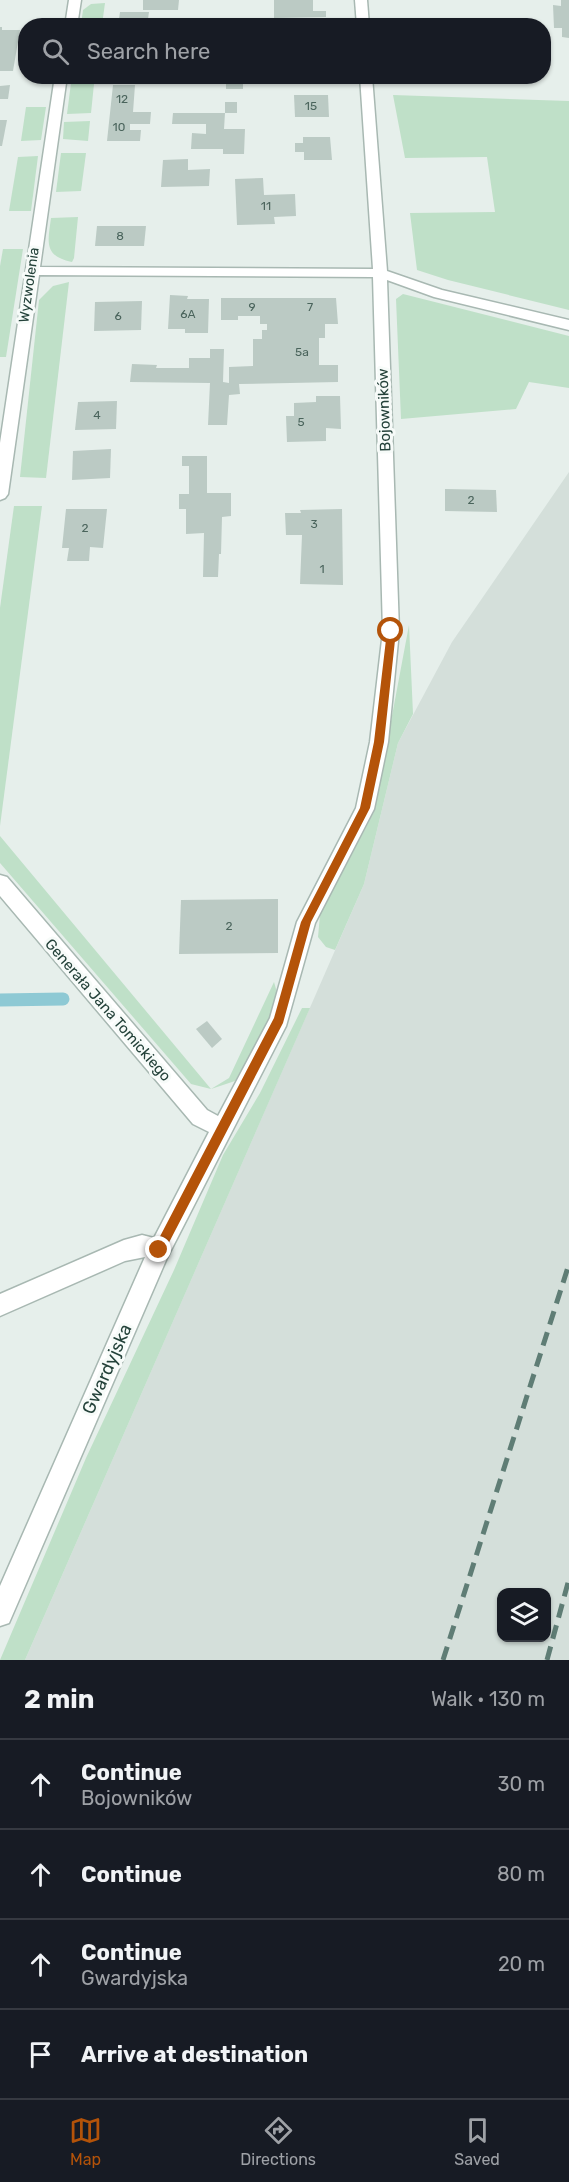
<!DOCTYPE html>
<html lang="en">
<head>
<meta charset="utf-8">
<style>
  body { margin:0; font-family:Rubik,sans-serif; background:#20242c; color:#f1f3f6 }
  .controls { position:absolute; right:18px; bottom:18px; display:grid; overflow:hidden; border-radius:12px; box-shadow:0 2px 4px #0004 }
  .controls button { width:54px; height:54px; display:grid; place-items:center; padding:0; border:0; border-bottom:2px solid #363941; background:#171b24; color:#f1f3f6; font:30px sans-serif }
  .stop { position:absolute; width:18px; height:18px; margin:-14px; border:4px solid #b45309; border-radius:50%; background:#fff }
  .stop.end { background:#b45309; border-color:#fff; box-shadow:0 2px 6px #0008 }
  .list { margin:0; padding:0; list-style:none }
  h2 { display:flex; justify-content:space-between; align-items:center; height:78px; margin:0; padding:0 24px; font-size:26px }
  h2 small { font-size:20px; font-weight:400; color:#9ea1a6 }
  .list li { display:grid; grid-template-columns:39px 1fr auto; gap:18px; align-items:center; box-sizing:border-box; height:90px; padding:0 24px; border-top:2px solid #363941 }
  .list b { display:block; font-size:22px; white-space:nowrap }
  .list p { margin:0; font-size:20px; white-space:nowrap; color:#9ea1a6 }
  .list em { font-size:20px; font-style:normal; color:#9ea1a6 }
  .icon { flex:none; width:33px; height:33px; fill:none; stroke:currentColor; stroke-width:2; stroke-linecap:round; stroke-linejoin:round }
  .map { position:relative; flex:none; width:569px; height:1660px; overflow:hidden }
  .search { position:absolute; background:#171b24; box-shadow:0 2px 4px #0004; left:18px; right:18px; top:18px; height:66px; display:flex; align-items:center; gap:15px; box-sizing:border-box; padding:0 21px; border-radius:24px; color:#9ea1a6; font-size:22px }
  .sheet { height:438px; background:#171b24 }
  nav { display:flex; justify-content:space-around; align-items:center; box-sizing:border-box; height:84px; border-top:2px solid #363941; background:#171b24; font-size:16px; color:#9ea1a6 }
  nav a { display:grid; justify-items:center; gap:3px }
  nav .on { color:#b45309 }
  .map>svg:first-child { display:block }
</style>
</head>
<body>
<div class="map">
<svg width="569" height="1660" viewBox="0 0 569 1660">
  <rect width="100%" height="100%" fill="#e6efeb"/>
  <path fill="#d4dfda" fill-rule="evenodd" d="M569,472V1660H25L364,884L398,743L452,642ZM502,1592H546V1638H502Z"/>
  <g fill="#bfe0c8">
    <path d="M105,3L102,25H81L83,10L91,4Z"/>
    <path d="M71,83L94,84L91,113L67,114Z"/>
    <path d="M393,95L569,101V310L448,280L417,270L410,213L495,212L487,157L405,158Z"/>
    <path d="M26,107H46L41,140L21,141Z"/>
    <path d="M90,121L88,141L63,139L64,122Z"/>
    <path d="M61,153H86L81,191L56,192Z"/>
    <path d="M38,156L31,211H9L18,157Z"/>
    <path d="M78,217L74,258L72,262C43,256 48,241 51,218Z"/>
    <path d="M3,249H23L6,357H0V266Z"/>
    <path d="M69,282L46,478L20,477L39,300L53,286Z"/>
    <path d="M403,294L569,336V388L529,382L516,409L401,419L396,299Z"/>
    <path d="M14,506H42L0,826V608Z"/>
    <path d="M409,625L413,714L398,743L364,884L335,950L326,947L318,937L320,915L374,812Z"/>
    <path d="M0,836L211,1089L229,1078L274,982L278,996L269,1024L235,1081L211,1089L191,1084L0,863Z"/>
    <path d="M302,1008H310L25,1660H0L86,1458L174,1270L223,1155L260,1093Z"/>
  </g>
  <g fill="none" stroke-linecap="round" stroke-linejoin="round">
    <path stroke="#8ec9d4" stroke-width="13" d="M0,1000L63,999"/>
  </g>
  <g fill="#bbcac4">
    <path d="M143,0H179L178,10H143Z"/>
    <path d="M274,0H313V11H326V17L274,18Z"/>
    <path d="M561,0H569V38L562,37V28H554L553,5L561,6Z"/>
    <path d="M120,12H149L147,26H118Z"/>
    <path d="M0,27H2V30H20L13,71H0Z"/>
    <rect x="226" y="76" width="17" height="13"/>
    <path d="M297,76H328V83L298,84Z"/>
    <path d="M10,85L8,99H0V86Z"/>
    <path d="M113,85H135L133,112H151L150,124H130V130H141L140,141H107Z"/>
    <path d="M294,95H328L329,117H295Z"/>
    <rect x="225" y="102" width="12" height="11"/>
    <path d="M173,113H225L224,129H245L244,154H223V149H191L192,133L206,134V124H172Z"/>
    <path d="M0,120H7L2,146H0Z"/>
    <path d="M303,137H330L332,160H304V152H295V143H303Z"/>
    <path d="M188,159V170L210,169L209,186L161,187L163,160Z"/>
    <path d="M263,178L264,195L295,194L296,216L274,217L275,224L237,225L235,179Z"/>
    <path d="M97,226H146L144,246H95Z"/>
    <path d="M170,295L188,296L187,299H209L208,333H185V329H168Z"/>
    <path d="M221,298H336L338,324H325V338H319V365H338V382L239,384L240,394L229,395L227,425H208L210,383L130,382L132,364L157,365L156,368H189V358H210V349H224L223,382L229,383V367L253,366V339H262V330H267V324H260V316H238V320H221Z"/>
    <path d="M142,301L141,330L94,331L95,302Z"/>
    <path d="M316,396H340L341,429L326,428V441L287,442L286,416H294V403L316,402Z"/>
    <path d="M117,401L116,429L75,430L78,402Z"/>
    <path d="M111,449L110,478L72,480L73,451Z"/>
    <path d="M182,456H207V493H231V516L222,517L221,554H219L218,577H203L204,533L186,534V509H179V494H189V466H182Z"/>
    <path d="M445,489L496,490L497,512L445,511Z"/>
    <path d="M66,509H107L103,548L90,547L89,561H67L69,548H62Z"/>
    <path d="M342,509L343,585L300,584L302,535H286L285,513H301L300,510Z"/>
    <path d="M278,899V953L179,954L181,900Z"/>
    <path d="M207,1021L222,1039L212,1048L196,1029Z"/>
  </g>
  <g fill="none" stroke-linecap="round" stroke-linejoin="round">
    <defs>
      <g id="minor">
        <path d="M69,0H81L77,26H65Z"/>
        <path d="M355,0H367L369,26H357Z"/>
        <path d="M55,76H67L40,267L373,269L360,76H372L387,271L442,290L569,320V330L434,297L387,280L399,631L388,742L374,809L315,923L286,1026L167,1258L9,1623L0,1626V1586L145,1257L125,1261L0,1316V1294L124,1240L142,1235L154,1238L209,1132L193,1124L0,896V875L7,877L207,1110L218,1116L270,1018L297,922L356,808L370,742L383,631L373,277L39,275L8,494L5,498L0,500V443Z"/>
      </g>
    </defs>
    <use href="#minor" stroke="#a8b8b2" stroke-width="3"/>
    <use href="#minor" fill="#fff" fill-rule="evenodd"/>
    <g stroke="#5f7d75" stroke-width="5" stroke-dasharray="14 8" stroke-linecap="butt">
      <path d="M443,1660L569,1264"/>
      <path d="M547,1660L569,1579"/>
    </g>
  </g>
  <path fill="#b45309" d="M391,627L396,631L384,742L370,808L311,922L283,1023L163,1254L159,1256L154,1250L155,1246L274,1018L301,922L360,808L374,742L387,631Z"/>
  <g text-anchor="middle" dominant-baseline="central" stroke-width="6" stroke-linejoin="round" paint-order="stroke">
    <g font-size="12" fill="#4a645c">
      <text x="122" y="99">12</text>
      <text x="311" y="106">15</text>
      <text x="119" y="127">10</text>
      <text x="266" y="206">11</text>
      <text x="120" y="236">8</text>
      <text x="252" y="307">9</text>
      <text x="310" y="307">7</text>
      <text x="188" y="314">6A</text>
      <text x="118" y="316">6</text>
      <text x="302" y="352">5a</text>
      <text x="97" y="415">4</text>
      <text x="301" y="422">5</text>
      <text x="471" y="500">2</text>
      <text x="314" y="524">3</text>
      <text x="85" y="528">2</text>
      <text x="322" y="569">1</text>
      <text x="229" y="926">2</text>
    </g>
    <g font-size="14" fill="#24423a" stroke="#f7fbf9">
      <text transform="translate(29 285) rotate(-82)">Wyzwolenia</text>
    </g>
    <g font-size="15" fill="#24423a" stroke="#f7fbf9">
      <text transform="translate(384 410) rotate(-92)">Bojowników</text>
      <text transform="translate(108 1010) rotate(49)">Generała Jana Tomickiego</text>
    </g>
    <g font-size="18" fill="#24423a" stroke="#f7fbf9">
      <text transform="translate(107 1369) rotate(-66)">Gwardyjska</text>
    </g>
  </g>
</svg>
<div class="controls">
<button><svg class="icon" aria-label="layers" viewBox="0 0 24 24"><path d="M12 4l9 5-9 5-9-5zM3 14l9 5 9-5"/></svg></button>
</div>
<div class="stop" style="left:391px;top:631px"></div>
<div class="stop end" style="left:159px;top:1250px"></div>
<div class="search"><svg class="icon" aria-label="search" viewBox="0 0 24 24"><circle cx="10" cy="10" r="6"/><path d="M15 15l6 6"/></svg>Search here</div>
</div>
<section class="sheet">
<h2>2 min<small>Walk · 130 m</small></h2>
<ul class="list">
<li><svg class="icon" aria-label="ahead" viewBox="0 0 24 24"><path d="M12 20V5M6 11l6-6 6 6"/></svg><div><b>Continue</b><p>Bojowników</p></div><em>30 m</em></li>
<li><svg class="icon" aria-label="ahead" viewBox="0 0 24 24"><path d="M12 20V5M6 11l6-6 6 6"/></svg><div><b>Continue</b></div><em>80 m</em></li>
<li><svg class="icon" aria-label="ahead" viewBox="0 0 24 24"><path d="M12 20V5M6 11l6-6 6 6"/></svg><div><b>Continue</b><p>Gwardyjska</p></div><em>20 m</em></li>
<li><svg class="icon" aria-label="arrive" viewBox="0 0 24 24"><path d="M6 21V4h12l-3 4 3 4H6"/></svg><div><b>Arrive at destination</b></div></li>
</ul>
</section>
<nav>
<a class="on"><svg class="icon" aria-label="map" viewBox="0 0 24 24"><path d="M3 6l6-2 6 2 6-2v14l-6 2-6-2-6 2zM9 4v14M15 6v14"/></svg>Map</a>
<a><svg class="icon" aria-label="directions" viewBox="0 0 24 24"><path d="M12 3l9 9-9 9-9-9zM9 14v-3h6M13 9l2 2-2 2"/></svg>Directions</a>
<a><svg class="icon" aria-label="saved" viewBox="0 0 24 24"><path d="M7 4h10v16l-5-4-5 4z"/></svg>Saved</a>
</nav>
</body>
</html>
